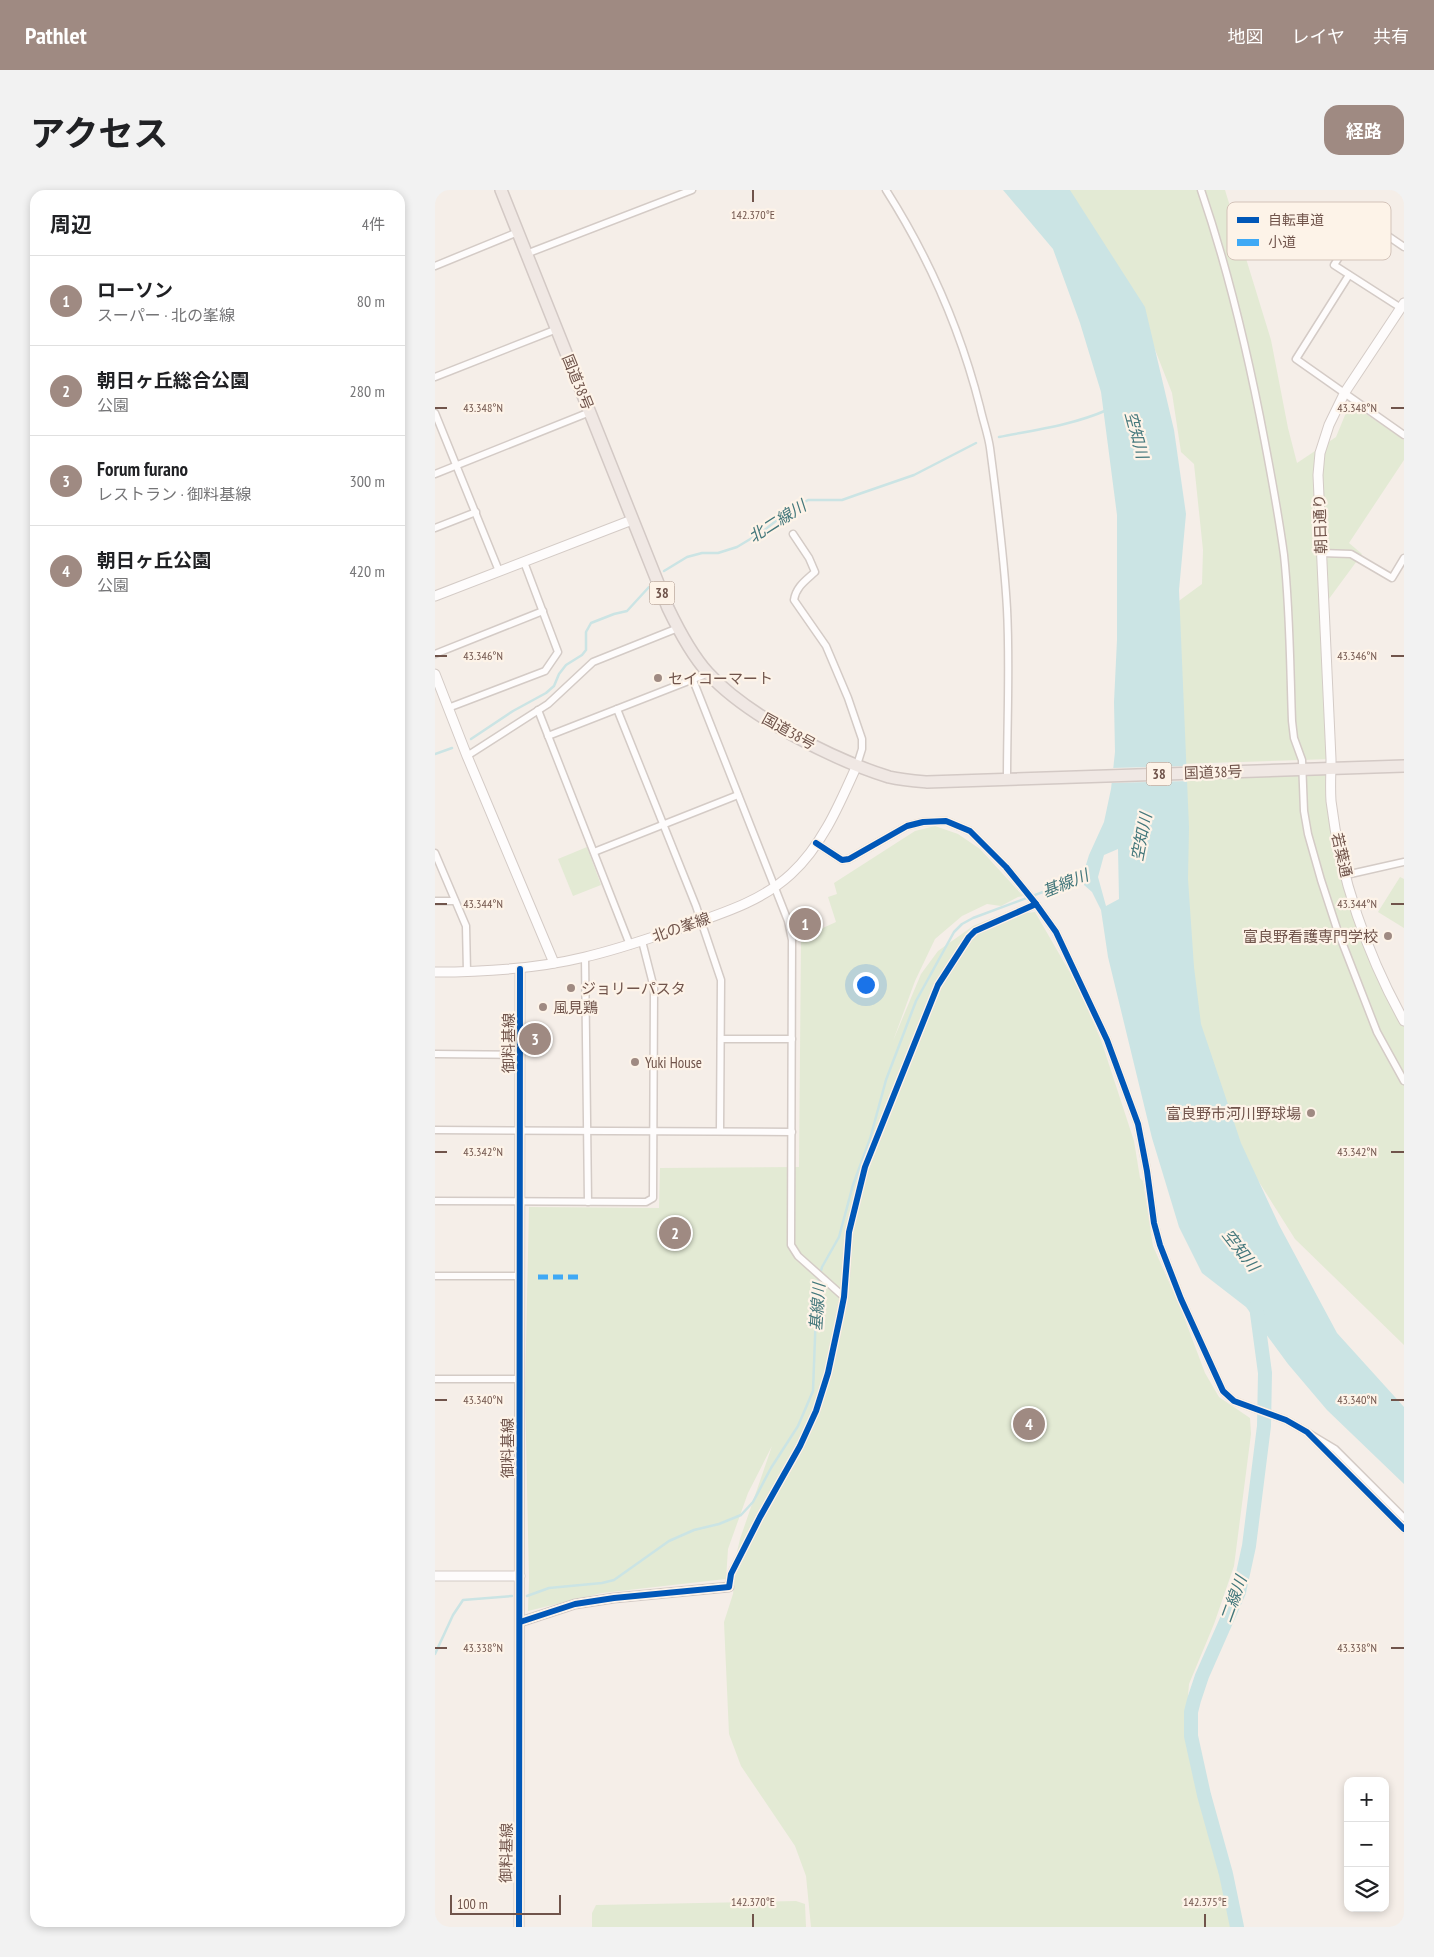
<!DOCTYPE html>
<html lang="ja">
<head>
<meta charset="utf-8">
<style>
  body { margin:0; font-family:"PT Sans Narrow","Noto Sans JP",sans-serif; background:#f2f2f2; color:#202124 }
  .controls { position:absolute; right:15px; bottom:15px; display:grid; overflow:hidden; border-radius:10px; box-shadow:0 2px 8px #0003 }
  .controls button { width:45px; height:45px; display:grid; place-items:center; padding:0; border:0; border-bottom:1px solid #e0e0e0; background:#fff; color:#202124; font:25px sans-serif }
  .scale { position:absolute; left:15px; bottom:12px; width:111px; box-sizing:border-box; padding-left:5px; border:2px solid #70544b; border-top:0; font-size:14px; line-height:18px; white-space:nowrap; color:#70544b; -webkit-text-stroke:4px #fdf3e8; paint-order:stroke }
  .you { position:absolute; left:430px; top:794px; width:18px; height:18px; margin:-12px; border:4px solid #fff; border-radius:50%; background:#1a73e8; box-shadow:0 0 0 8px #1a73e833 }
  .badge { display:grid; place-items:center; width:32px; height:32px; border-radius:50%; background:#9f8a82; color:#fff; font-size:16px; font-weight:700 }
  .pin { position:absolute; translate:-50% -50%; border:2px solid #fff; box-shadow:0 1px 5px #0006 }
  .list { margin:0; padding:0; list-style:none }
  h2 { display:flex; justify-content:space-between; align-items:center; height:65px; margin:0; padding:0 20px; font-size:21px }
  h2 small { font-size:16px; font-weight:400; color:#757577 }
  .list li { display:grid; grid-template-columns:32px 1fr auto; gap:15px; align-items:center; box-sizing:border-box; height:90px; padding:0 20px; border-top:1px solid #e0e0e0 }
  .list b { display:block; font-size:19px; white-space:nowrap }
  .list p { margin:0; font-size:16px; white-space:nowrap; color:#757577 }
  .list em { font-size:16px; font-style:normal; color:#757577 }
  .icon { flex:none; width:28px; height:28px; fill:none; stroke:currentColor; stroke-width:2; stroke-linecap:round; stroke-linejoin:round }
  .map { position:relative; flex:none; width:969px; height:1737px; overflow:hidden; border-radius:15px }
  header { display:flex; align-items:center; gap:30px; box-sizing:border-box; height:70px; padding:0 25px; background:#9f8a82; color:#fff }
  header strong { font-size:24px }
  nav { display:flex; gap:28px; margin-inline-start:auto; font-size:18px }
  .intro { display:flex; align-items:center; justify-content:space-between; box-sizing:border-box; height:120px; padding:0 30px }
  h1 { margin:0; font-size:35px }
  .button { padding:12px 22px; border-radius:15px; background:#9f8a82; color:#fff; font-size:18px; font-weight:700 }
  main { display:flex; gap:30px; padding:0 30px }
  aside { flex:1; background:#fff; border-radius:15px; box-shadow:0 2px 8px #0003 }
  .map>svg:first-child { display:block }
</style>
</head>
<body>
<header>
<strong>Pathlet</strong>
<nav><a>地図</a><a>レイヤ</a><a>共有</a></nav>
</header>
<div class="intro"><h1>アクセス</h1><a class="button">経路</a></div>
<main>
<aside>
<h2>周辺<small>4件</small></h2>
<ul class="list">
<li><span class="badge">1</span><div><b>ローソン</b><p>スーパー · 北の峯線</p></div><em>80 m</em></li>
<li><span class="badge">2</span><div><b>朝日ヶ丘総合公園</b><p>公園</p></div><em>280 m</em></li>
<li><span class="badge">3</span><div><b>Forum furano</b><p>レストラン · 御料基線</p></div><em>300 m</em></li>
<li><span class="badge">4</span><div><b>朝日ヶ丘公園</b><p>公園</p></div><em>420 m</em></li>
</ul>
</aside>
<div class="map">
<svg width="969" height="1737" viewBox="0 0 969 1737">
  <rect width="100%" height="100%" fill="#f5eee8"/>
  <g fill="#e3ead4">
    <path d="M631,0H790L836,150L853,238L862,273L901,247L915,213L969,250V270L914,353L927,364L888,417L896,569L743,574L741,413L767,394L768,360L759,274L746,262L737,203L708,129Z"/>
    <path d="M896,584V609L916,704L969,831V1155L860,1049L800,954L754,805L744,588Z"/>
    <path d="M500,636L523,644L545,659L588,706L583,707L566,716L552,714L527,726L500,749L480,791L458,851L486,784L503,761L538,736L560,727L600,722L641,793L666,850L699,951L705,988L708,991L718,1056L746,1119L770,1183L784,1207L815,1228L816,1244L799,1376L779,1434L754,1494L751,1529L752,1551L787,1692L796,1737H376L371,1686L360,1656L306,1576L294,1544L289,1432L298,1404L302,1362L305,1349L337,1256L313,1303L293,1359L291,1389L167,1403L93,1421L94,1390L90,1201L94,1017L224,1018L225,978L364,977L366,748L401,732L393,707L402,704L399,693L480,641Z"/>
    <path d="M152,657L166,695L138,706L123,669Z"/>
    <path d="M965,687L969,689V738L943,722Z"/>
    <path d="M361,1711L370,1714L371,1737H157V1723L161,1715Z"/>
  </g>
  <path fill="#cbe4e4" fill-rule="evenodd" d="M568,0H635L710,117L739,240L751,324L744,400L754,637L753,689L759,777L766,834L806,953L844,1035L902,1143L969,1217V1294L892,1220L853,1174L811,1117L767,1083L744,1037L717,948L673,767L666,720L657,702L649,695L650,678L654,665L669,632L676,599L680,562L679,512L682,450V325L666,202L645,133L618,59ZM683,659L684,709L671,716L663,687L669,665Z"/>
  <path fill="#f5eee8" d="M754,576V591L674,593L676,578Z"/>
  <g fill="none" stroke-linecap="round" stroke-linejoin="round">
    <g stroke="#cbe4e4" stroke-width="2.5">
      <path d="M564,247C600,240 638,235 672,220"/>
      <path d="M229,381L252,367L267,363H283L302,357L327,342L352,322L373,310H407L424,304L479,285L541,253"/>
      <path d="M36,549L78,521L111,503L119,496L124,484L131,475L147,465L151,460V442L156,433L179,424L192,421L214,397"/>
      <path d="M0,564L17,558"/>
      <path d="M92,1406L114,1398L167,1393L179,1390L234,1351L259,1340L284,1334L306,1325L318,1312L336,1278L363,1236L378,1201L382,1095L387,1077L404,1047L418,995L435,949L451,890L481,811L519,742L527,734L538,728L651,686"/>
      <path d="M0,1464L18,1425L28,1410L77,1406"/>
    </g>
    <path stroke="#cbe4e4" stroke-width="14" d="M802,1737L791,1684L769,1605L756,1546V1522L759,1510L767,1486L804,1402L814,1356L829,1236L830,1183L821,1116"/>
    <defs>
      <g id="minor">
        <path d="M451,0C493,66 526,142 545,217C548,231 553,244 555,258C562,311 569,365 572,419C575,476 572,533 572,589"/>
        <path d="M766,0C794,82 814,168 830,253C837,290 844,328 849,365C855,421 855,476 857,531L859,548L867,570L869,621L873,644L886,690L902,739L942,842L969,891"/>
        <path d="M91,64L257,0"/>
        <path d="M0,76L83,42"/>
        <path d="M914,85L861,169L969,245"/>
        <path d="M966,118L899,75L928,29L969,57"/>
        <path d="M0,187L122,139"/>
        <path d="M0,223L64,381"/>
        <path d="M0,284L155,222"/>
        <path d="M0,338L41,322"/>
        <path d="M358,344L374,368L380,382C370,391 361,397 359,410L391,456L413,508L427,549V559L422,575"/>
        <path d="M886,363L916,364L957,388L969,368"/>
        <path d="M0,464L108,421"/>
        <path d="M258,490L353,731L357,750L356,1055L363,1066L409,1107"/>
        <path d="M13,518L110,481L123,462L89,372"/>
        <path d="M182,519L261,716L286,790L285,941"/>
        <path d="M103,520L195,755"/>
        <path d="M113,546L274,483"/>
        <path d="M32,566L113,514L158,472L243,438"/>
        <path d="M381,653L407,670L414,669L472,636L488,632L511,631L535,641L571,677L601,714L621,742L672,850L703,934L712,981L719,1033L725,1055L746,1109L788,1201L799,1211L851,1230L872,1242L969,1339"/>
        <path d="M159,662L303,605"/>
        <path d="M0,663L31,736L32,782"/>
        <path d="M911,685L969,672"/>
        <path d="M0,711H20"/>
        <path d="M150,767L153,1012"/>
        <path d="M286,849H357"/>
        <path d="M0,864L86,865"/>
        <path d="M0,940L357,942"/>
        <path d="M0,1011L211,1012L218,1008L219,798L207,751"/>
        <path d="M0,1086H85"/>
        <path d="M0,1189H85"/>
        <path d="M875,1244L900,1259L969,1328"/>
        <path d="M294,1397L296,1384L325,1327L365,1256L381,1221L393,1183L405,1127L409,1107L414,1042L430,977L503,795L534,747L540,741L601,714"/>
      </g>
      <g id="tertiary">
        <path d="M969,113L910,202L894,235L885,263L883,285L896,569C896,583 895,597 896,611C905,687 932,765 969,831"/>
        <path d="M0,406L197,330"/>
        <path d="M0,484L32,566L119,773"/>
        <path d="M0,1386H85"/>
        <path d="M85,1432L140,1414L179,1408L294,1397"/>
        <path d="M84,1737L85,779"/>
      </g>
      <path id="secondary" d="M0,782C51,782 101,779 150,767C185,759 218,747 251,736C288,723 327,711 356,684C387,656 405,613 422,575"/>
      <path id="trunk" d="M66,0L233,418C244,441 256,464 273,483C312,526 399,570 454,587C467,590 480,591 492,592L969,576"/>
    </defs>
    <use href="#minor" stroke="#d4cbc6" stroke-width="9"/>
    <use href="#tertiary" stroke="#d4cbc6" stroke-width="11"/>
    <use href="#secondary" stroke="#d4cac5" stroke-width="11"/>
    <use href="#trunk" stroke="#d3c9c5" stroke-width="14"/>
    <use href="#minor" stroke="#fefcfc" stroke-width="6"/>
    <use href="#tertiary" stroke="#fefcfc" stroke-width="9"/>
    <use href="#secondary" stroke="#fefcfc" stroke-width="9"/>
    <use href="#trunk" stroke="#f0e8e4" stroke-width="11"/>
    <path stroke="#3fa9f5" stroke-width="5" stroke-dasharray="10 5" stroke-linecap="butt" d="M103,1087H145"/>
    <defs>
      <g id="cycleway">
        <path d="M381,653L407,670L414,669L472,636L488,632L511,631L535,641L571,677L601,714L621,742L672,850L703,934L712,981L719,1033L725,1055L746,1109L788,1201L799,1211L851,1230L872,1242L969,1339"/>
        <path d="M85,1432L140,1414L179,1408L294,1397L296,1384L325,1327L365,1256L381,1221L393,1183L405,1127L409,1107L414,1042L430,977L503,795L534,747L540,741L601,714"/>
        <path d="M84,1737L85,779"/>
      </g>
    </defs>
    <use href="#cycleway" stroke="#fdf3e8" stroke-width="9"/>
    <use href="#cycleway" stroke="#0057b8" stroke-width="6"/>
  </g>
  <path fill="none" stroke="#70544b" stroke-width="2" d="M318,0V12M0,218H12M956,218H969M0,466H12M956,466H969M0,714H12M956,714H969M0,962H12M956,962H969M0,1210H12M956,1210H969M0,1458H12M956,1458H969M318,1724V1737M770,1724V1737"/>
  <g fill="#9f8a82" stroke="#fdf3e8" stroke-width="2">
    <circle cx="223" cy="488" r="5"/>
    <circle cx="953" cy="746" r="5"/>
    <circle cx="136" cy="798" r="5"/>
    <circle cx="108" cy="817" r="5"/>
    <circle cx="200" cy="872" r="5"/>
    <circle cx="876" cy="923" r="5"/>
  </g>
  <g text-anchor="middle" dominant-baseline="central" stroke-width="4.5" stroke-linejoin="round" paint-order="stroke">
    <g fill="#fdf3e8" stroke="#9a847a" stroke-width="1">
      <rect x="214.5" y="391.5" width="25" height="23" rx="4"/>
      <rect x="711.5" y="572.5" width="25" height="23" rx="4"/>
    </g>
    <g font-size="14" font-weight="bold" fill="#70544b">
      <text x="227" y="403">38</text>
      <text x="724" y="584">38</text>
    </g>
    <g font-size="15" fill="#70544b" stroke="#fdf3e8">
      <text transform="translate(143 192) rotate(68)">国道38号</text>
      <text transform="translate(885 334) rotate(-92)">朝日通り</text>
      <text transform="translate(354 541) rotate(29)">国道38号</text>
      <text transform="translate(778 582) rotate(-2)">国道38号</text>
      <text transform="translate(907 665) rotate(77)">若葉通</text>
      <text transform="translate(246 737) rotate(-19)">北の峯線</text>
      <text transform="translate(73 853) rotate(-90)">御料基線</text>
      <text transform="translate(72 1258) rotate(-90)">御料基線</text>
      <text transform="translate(71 1663) rotate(-89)">御料基線</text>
    </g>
    <g font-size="15" fill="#70544b" stroke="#fdf3e8" text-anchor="start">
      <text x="233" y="488">セイコーマート</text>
      <text x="943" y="746" text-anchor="end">富良野看護専門学校</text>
      <text x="146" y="798">ジョリーパスタ</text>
      <text x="118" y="817">風見鶏</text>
      <text x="210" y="872">Yuki House</text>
      <text x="866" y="923" text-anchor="end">富良野市河川野球場</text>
    </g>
    <g font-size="16" font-style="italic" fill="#43777b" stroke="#fdf3e8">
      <text transform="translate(702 245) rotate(75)">空知川</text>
      <text transform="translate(342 331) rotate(-32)">北二線川</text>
      <text transform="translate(706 647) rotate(-79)">空知川</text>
      <text transform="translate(630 693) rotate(-22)">基線川</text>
      <text transform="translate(806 1060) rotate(52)">空知川</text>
      <text transform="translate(382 1117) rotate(-86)">基線川</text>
      <text transform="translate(798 1409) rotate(-70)">二線川</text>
    </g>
  </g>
  <rect x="792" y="12" width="164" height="58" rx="8" fill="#fdf3e8" stroke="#d3c3b9" stroke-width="1"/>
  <rect x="802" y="27" width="22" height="6" fill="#0057b8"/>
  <rect x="802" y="49" width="22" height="7" fill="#3fa9f5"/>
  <g font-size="14" fill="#70544b">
    <text x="833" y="35">自転車道</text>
    <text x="833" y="57">小道</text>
  </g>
  <g font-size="12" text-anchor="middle" fill="#70544b" stroke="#fdf3e8" stroke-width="4.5" stroke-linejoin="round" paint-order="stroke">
    <text x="318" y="29">142.370°E</text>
    <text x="48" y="222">43.348°N</text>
    <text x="922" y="222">43.348°N</text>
    <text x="48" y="470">43.346°N</text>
    <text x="922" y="470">43.346°N</text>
    <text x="48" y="718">43.344°N</text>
    <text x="922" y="718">43.344°N</text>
    <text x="48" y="966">43.342°N</text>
    <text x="922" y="966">43.342°N</text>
    <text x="48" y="1214">43.340°N</text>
    <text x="922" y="1214">43.340°N</text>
    <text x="48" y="1462">43.338°N</text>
    <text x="922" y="1462">43.338°N</text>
    <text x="318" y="1716">142.370°E</text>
    <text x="770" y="1716">142.375°E</text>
  </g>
</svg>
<div class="controls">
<button>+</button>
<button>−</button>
<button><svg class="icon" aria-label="layers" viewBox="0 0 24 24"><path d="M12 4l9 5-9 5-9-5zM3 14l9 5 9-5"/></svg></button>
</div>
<div class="scale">100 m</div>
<div class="you"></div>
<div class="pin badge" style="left:370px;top:734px">1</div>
<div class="pin badge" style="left:240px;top:1043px">2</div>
<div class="pin badge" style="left:100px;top:849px">3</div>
<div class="pin badge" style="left:594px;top:1234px">4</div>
</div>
</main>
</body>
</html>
